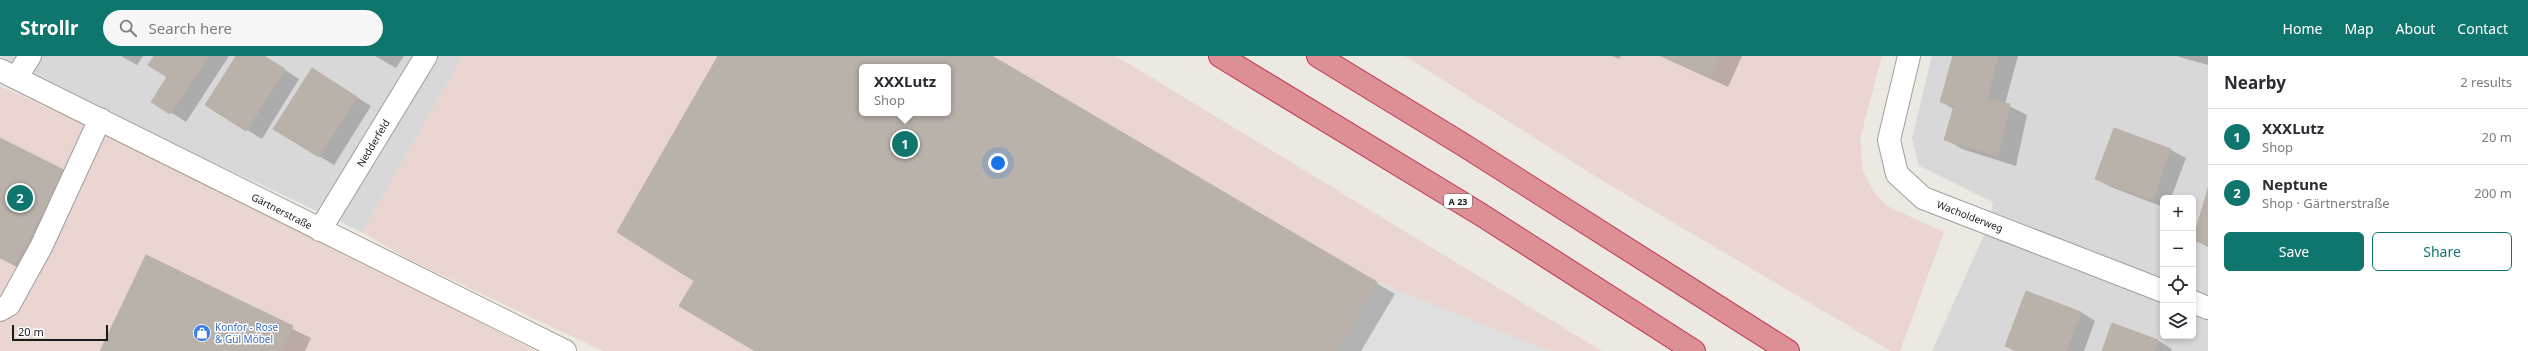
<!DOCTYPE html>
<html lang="en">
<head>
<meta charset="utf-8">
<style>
  body { margin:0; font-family:"Noto Sans",sans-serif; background:#f7f7f7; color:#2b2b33 }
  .controls { position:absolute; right:12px; bottom:12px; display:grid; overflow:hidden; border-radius:6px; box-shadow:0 2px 6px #0003 }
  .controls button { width:36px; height:36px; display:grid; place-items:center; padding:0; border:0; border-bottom:1px solid #e1e1e2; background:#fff; color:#2b2b33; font:20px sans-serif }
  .scale { position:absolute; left:12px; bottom:10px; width:96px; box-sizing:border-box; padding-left:4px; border:2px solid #1b1b1b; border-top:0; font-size:11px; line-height:14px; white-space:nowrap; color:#1b1b1b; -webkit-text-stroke:3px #fff; paint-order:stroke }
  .you { position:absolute; left:998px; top:107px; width:14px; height:14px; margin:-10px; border:3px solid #fff; border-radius:50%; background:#1a73e8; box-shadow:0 0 0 6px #1a73e833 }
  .badge { display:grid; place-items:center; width:26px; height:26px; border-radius:50%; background:#0f766e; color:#fff; font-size:13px; font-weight:700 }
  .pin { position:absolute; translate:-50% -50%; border:2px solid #fff; box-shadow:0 1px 4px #0006 }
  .popup { position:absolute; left:859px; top:8px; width:92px; height:52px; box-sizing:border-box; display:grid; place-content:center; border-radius:6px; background:#fff; filter:drop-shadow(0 1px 3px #0005); font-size:13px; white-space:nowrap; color:#7c7c81 }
  .popup b { font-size:15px; color:#2b2b33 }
  .popup::after { content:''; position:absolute; left:50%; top:100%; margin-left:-8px; border:8px solid transparent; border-top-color:#fff }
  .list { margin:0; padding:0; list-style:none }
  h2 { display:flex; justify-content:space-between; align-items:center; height:52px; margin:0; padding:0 16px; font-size:17px }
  h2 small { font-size:13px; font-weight:400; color:#7c7c81 }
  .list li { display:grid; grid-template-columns:26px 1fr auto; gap:12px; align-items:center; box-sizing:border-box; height:56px; padding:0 16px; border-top:1px solid #e1e1e2 }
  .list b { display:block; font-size:15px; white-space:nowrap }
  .list p { margin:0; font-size:13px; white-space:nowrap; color:#7c7c81 }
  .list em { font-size:13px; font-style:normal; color:#7c7c81 }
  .actions { display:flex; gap:8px; padding:12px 16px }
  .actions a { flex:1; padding:9px 0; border:1px solid #0f766e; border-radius:6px; text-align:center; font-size:14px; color:#0f766e }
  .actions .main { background:#0f766e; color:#fff }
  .icon { flex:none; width:22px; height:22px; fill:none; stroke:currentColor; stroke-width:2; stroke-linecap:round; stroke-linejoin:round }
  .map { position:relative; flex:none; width:2208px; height:295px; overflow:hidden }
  header { display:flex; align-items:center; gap:24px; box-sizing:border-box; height:56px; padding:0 20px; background:#0f766e; color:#fff }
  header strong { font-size:19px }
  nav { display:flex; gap:22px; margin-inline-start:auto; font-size:14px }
  .search { width:280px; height:36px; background:#f7f7f7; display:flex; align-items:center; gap:10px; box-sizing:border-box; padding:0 14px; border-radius:22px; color:#7c7c81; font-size:15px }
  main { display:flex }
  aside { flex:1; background:#fff }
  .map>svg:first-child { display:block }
</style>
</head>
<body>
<header>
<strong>Strollr</strong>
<div class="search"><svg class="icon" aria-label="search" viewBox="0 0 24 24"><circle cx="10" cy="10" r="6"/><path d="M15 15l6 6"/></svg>Search here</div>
<nav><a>Home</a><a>Map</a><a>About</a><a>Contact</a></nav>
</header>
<main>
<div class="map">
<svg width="2208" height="295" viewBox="0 0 2208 295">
  <rect width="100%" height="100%" fill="#ebe9e1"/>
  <g fill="#d9d8d8" fill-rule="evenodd">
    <path d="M0,0H463L362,176L195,98Z"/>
    <path d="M1932,0H2208V295H1932L1989,168L1993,146L1919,110L1912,82ZM2163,142H2193V280H2163Z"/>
  </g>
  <g fill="#ebd5d1" fill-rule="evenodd">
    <path d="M463,0H1116L1602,295H603L410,204L362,176ZM862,11H948V57H862Z"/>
    <path d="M1405,0H1882L1860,83L1863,115L1875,138L1887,150L1944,176L1900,295H1891L1598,122Z"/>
    <path d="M0,30L209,124L535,295H0Z"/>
  </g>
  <path fill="#dfdfdf" d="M1377,226L1550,295H1336Z"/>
  <g fill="#0003" fill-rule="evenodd">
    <path d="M121,0H143L137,9Z"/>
    <path d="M155,0H229L186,66L153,45L169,21Z"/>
    <path d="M237,0H264L299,23L262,83L206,49Z"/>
    <path d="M375,0H404L396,12Z"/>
    <path d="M719,0H990L1395,238L1361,295H757L695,225ZM862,11H948V57H862Z"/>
    <path d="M1612,0H1621L1619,3Z"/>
    <path d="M1660,0H1742L1728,31Z"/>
    <path d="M1954,0H2018L2005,48L2027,59L2016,110L1962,93L1945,83L1954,53L1941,46Z"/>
    <path d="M2176,0H2208V9Z"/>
    <path d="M326,22L371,50L334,109L319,100Z"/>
    <path d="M2115,73L2171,94L2186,102L2171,142H2163V151L2111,131L2096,123Z"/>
    <path d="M0,83L80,125L32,219L0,202Z"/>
    <path d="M2208,135V191L2193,183Z"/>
    <path d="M146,201L311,282L305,295H101Z"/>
    <path d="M2081,256L2095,265L2084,295H2015L2006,290Z"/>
    <path d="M2157,284L2172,293L2171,295H2103Z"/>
  </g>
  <g fill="#b8b2ab" stroke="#bbb2a5" fill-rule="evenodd">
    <path d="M154,0H208L170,58L151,46L167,21L148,9Z"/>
    <path d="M236,0H264L285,13L246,75L205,49Z"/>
    <path d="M718,0H992L1377,226L1336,295H755L679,250L694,225L617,176ZM862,11H948V57H862Z"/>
    <path d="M1662,0H1720L1710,22Z"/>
    <path d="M1953,0H1998L1987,43L2010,48L1998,100L1944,84L1954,50L1940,46Z"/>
    <path d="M312,12L357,41L319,101L273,73Z"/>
    <path d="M2114,72L2171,93L2152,144L2095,123Z"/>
    <path d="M0,82L64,114L15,209L0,202Z"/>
    <path d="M2208,132V189L2193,184Z"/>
    <path d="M146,199L293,270L281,295H100Z"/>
    <path d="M2026,235L2081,256L2066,295H2017L2005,290Z"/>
    <path d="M2112,267L2158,284L2154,295H2102Z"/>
  </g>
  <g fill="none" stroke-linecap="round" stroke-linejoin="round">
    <defs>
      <g id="minor">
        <path d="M1909,0L1889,84L1897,118L1923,142L2163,235"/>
        <path d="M0,14L565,295"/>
        <path d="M17,21L30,0"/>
        <path d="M320,174L426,0"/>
        <path d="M2193,246L2208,252"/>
        <path d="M0,254L9,249L41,191L100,63"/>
      </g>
      <g id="highway">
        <path d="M1220,0L1480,158L1694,295"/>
        <path d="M1318,0L1462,88L1788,295"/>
      </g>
    </defs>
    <use href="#minor" stroke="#9f9f9f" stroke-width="24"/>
    <use href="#highway" stroke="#c43454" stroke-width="24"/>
    <use href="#minor" stroke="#fff" stroke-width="22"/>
    <use href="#highway" stroke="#dc8f94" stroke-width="22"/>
  </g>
  <defs>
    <symbol id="shop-disc" viewBox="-11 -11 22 22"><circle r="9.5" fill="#3f7fe0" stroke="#fff"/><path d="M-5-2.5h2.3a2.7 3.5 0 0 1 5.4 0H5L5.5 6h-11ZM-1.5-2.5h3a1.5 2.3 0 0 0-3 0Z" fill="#fff"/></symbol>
  </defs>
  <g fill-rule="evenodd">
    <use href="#shop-disc" x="192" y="267" width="20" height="20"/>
  </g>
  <g text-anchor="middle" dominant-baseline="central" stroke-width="3" stroke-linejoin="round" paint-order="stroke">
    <rect fill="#fff" stroke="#5f5f5f" stroke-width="1" x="1444" y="138" width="28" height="14" rx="3"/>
    <g font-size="9" font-weight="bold" fill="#1b1b1b">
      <text x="1458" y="145">A 23</text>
    </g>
    <g font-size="10" fill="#1b1b1b" stroke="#fff">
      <text transform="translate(373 87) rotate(-59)">Nedderfeld</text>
      <text transform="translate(282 155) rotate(27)">Gärtnerstraße</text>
      <text transform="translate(1970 160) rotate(21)">Wacholderweg</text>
    </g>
    <g font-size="10" fill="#366cbe" stroke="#fff" text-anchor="start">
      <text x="215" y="271">Konfor - Rose<tspan x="215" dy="12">&amp; Gül Möbel</tspan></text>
    </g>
  </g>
</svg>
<div class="controls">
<button>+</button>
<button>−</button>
<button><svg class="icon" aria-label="locate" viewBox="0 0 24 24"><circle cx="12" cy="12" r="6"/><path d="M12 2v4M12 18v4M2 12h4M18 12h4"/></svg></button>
<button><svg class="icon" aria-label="layers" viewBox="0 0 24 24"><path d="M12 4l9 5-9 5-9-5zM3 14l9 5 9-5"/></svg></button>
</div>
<div class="scale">20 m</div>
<div class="you"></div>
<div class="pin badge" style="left:905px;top:88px">1</div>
<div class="popup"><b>XXXLutz</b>Shop</div>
<div class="pin badge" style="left:20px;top:142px">2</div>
</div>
<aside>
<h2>Nearby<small>2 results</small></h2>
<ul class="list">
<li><span class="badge">1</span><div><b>XXXLutz</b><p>Shop</p></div><em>20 m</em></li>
<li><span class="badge">2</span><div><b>Neptune</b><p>Shop · Gärtnerstraße</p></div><em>200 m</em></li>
</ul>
<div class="actions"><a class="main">Save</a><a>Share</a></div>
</aside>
</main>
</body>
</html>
